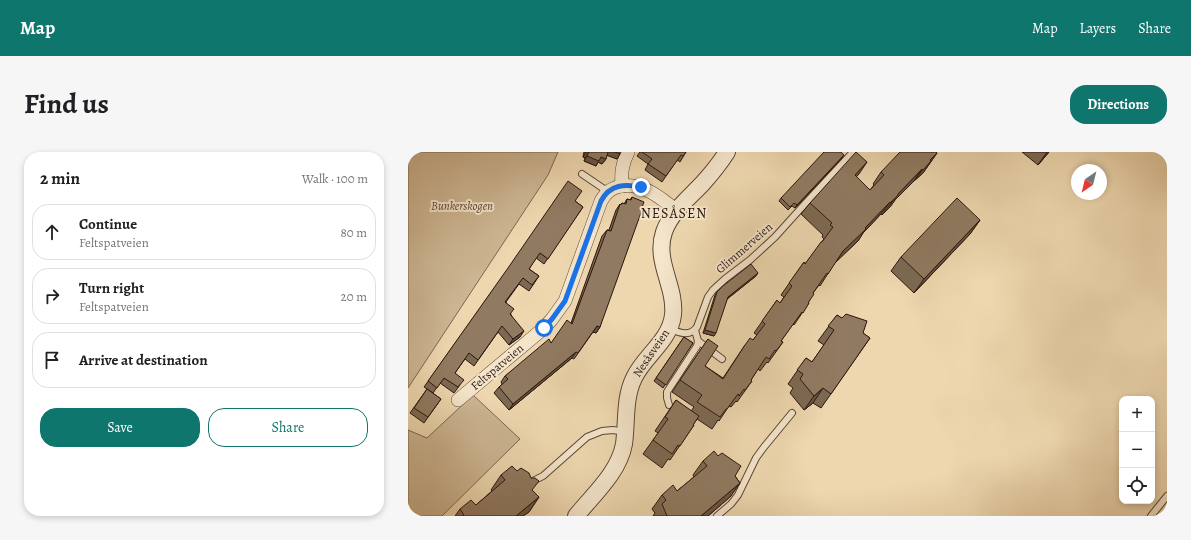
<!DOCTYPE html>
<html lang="en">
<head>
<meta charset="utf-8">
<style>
  body { margin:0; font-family:Alegreya,serif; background:#f6f6f6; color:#202124 }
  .controls { position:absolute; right:12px; bottom:12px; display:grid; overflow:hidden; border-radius:8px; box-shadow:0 2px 6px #0003 }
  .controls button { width:36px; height:36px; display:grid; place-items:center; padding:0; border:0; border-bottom:1px solid #e0e0e0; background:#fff; color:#202124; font:20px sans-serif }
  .compass { position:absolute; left:663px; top:12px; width:36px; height:36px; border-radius:50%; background:#fff; box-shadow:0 2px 6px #0003; rotate:215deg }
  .stop { position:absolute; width:12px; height:12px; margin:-9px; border:3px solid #1a73e8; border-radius:50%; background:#fff }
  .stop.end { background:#1a73e8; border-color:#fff; box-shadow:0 1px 4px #0008 }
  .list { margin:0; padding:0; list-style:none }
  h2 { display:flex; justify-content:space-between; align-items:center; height:52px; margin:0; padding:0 16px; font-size:17px }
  h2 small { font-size:13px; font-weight:400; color:#757577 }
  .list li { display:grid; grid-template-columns:26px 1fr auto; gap:12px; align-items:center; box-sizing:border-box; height:56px; margin:0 8px 8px; padding:0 8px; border:1px solid #e0e0e0; border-radius:16px }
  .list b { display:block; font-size:15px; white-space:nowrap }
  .list p { margin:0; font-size:13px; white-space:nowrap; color:#757577 }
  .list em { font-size:13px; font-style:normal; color:#757577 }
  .actions { display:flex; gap:8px; padding:12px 16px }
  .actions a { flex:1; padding:9px 0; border:1px solid #0f766e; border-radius:16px; text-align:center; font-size:14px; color:#0f766e }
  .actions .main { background:#0f766e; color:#fff }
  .icon { flex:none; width:22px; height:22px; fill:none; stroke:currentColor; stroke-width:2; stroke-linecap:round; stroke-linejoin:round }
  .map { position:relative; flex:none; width:759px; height:364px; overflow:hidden; border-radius:16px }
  header { display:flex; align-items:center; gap:24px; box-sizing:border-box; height:56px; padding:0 20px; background:#0f766e; color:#fff }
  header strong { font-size:19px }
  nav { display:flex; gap:22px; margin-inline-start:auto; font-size:14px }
  .intro { display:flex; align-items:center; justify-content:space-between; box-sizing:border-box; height:96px; padding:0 24px }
  h1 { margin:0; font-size:28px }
  .button { padding:10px 18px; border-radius:16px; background:#0f766e; color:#fff; font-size:14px; font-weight:700 }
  main { display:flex; gap:24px; padding:0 24px }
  aside { flex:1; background:#fff; border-radius:16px; box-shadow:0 2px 6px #0003 }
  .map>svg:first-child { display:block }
</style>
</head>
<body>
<header>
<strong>Map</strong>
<nav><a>Map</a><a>Layers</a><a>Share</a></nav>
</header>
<div class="intro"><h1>Find us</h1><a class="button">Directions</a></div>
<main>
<aside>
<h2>2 min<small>Walk · 100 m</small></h2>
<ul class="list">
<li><svg class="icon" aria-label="ahead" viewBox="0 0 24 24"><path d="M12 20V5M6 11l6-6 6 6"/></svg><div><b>Continue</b><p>Feltspatveien</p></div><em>80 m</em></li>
<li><svg class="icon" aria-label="right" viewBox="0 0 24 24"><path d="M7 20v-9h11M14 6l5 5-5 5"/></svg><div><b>Turn right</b><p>Feltspatveien</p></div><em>20 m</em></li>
<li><svg class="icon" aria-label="arrive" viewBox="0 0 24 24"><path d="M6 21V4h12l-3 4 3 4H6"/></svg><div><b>Arrive at destination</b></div></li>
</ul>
<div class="actions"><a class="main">Save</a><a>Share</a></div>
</aside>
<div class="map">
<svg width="759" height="364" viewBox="0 0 759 364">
  <rect width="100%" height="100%" fill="#eed7af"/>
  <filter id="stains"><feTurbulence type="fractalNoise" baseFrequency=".005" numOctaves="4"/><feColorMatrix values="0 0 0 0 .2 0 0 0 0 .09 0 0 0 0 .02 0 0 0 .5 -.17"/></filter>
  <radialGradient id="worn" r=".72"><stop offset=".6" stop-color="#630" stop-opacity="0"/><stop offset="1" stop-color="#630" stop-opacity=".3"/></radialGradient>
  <g fill="#cdb693" stroke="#7c6650">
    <path d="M0,0H150L140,23L0,236Z"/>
    <path d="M65,243L112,287L34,364H0V278L19,286Z"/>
  </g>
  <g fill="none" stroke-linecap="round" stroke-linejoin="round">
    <defs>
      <g id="service">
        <path d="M174,22L199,39"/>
        <path d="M262,177C272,181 282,185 289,175L300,145L305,138L317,127L342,108L367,85L395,54L445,0"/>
        <path d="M290,189L314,207"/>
        <path d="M261,253L259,246V240L289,194L290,189L287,178"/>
        <path d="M123,330L135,324L179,285L194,279L205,278L217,280"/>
        <path d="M309,364L323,352L330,343L348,306L356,295L384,261"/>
        <path d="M743,364L759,344"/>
      </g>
      <g id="minor">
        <path d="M214,34C213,21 214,12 220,0"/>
        <path d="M50,248L136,176L144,167L157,149L193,49C198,40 203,36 213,34C235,31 252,45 269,59"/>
      </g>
      <path id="tertiary" d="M168,364C186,342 211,320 216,292C219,271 216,246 226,226C236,204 262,189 265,163C268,134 246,109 256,80C263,60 281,46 295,31C304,21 312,11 319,0"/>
    </defs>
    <use href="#service" stroke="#5c4636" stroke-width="8"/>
    <use href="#minor" stroke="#5c4636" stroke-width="14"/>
    <use href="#tertiary" stroke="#5c4636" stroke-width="18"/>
    <use href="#service" stroke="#f4e5cb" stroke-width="6"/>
    <use href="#minor" stroke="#f4e5cb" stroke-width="13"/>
    <use href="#tertiary" stroke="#f4e5cb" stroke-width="16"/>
  </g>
  <g fill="#7c6953" stroke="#2b160d">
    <path d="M176,0H213L209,7L199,3L198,7L194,12L190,10L188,14L176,9L177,6L175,5Z"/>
    <path d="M232,0H278L272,10L269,8L254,30L237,18L240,12L229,4Z"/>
    <path d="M614,0H641L630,13Z"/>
    <path d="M529,1L515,21L506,29L487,48L482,55L474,63L473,62L455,81L450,89L428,109L412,134L411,133L405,141L400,151H401L386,173L385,172L373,189L375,190L360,211L359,210L352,219L350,217L343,228L344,229L329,250L328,249L323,255L321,254L311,269L310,268L304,277L289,267L285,273H286L262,308L260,307L254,316L235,302L250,281L247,279L268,248L283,259L286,255L264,240L300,187L297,214L315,226L337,193L345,188L349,183L346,181L369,148L372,151L376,145L373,143L396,110L397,112L416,87L414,85L415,83L393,62L402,51L451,22L448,25L462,38L466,33L465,32L473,20Z"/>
    <path d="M434,6L387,56L384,54L380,58L371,49L373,46Z"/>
    <path d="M224,45L192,175L188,181L185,180L166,207L164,206L101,258L86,241L91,235L94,232L93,230L97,224L143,191L163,171L194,84L199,78H201L208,58L212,52V53L214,51L216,52L219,47L222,48Z"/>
    <path d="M167,49L175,55L136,112L128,106L121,117L131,124L121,139L111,132L98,150L112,185L101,193L90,180L66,214L57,207L47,221L52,233L46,241L32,231L25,241L16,235L98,120Z"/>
    <path d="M572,68L562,82L506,141L483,119L493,105Z"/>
    <path d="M348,124L319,147L306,184L295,181L307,143L309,140Z"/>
    <path d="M429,163L462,186L413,256L405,251L396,258L382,241L385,236L380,232L398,206L404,210L416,193L410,189Z"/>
    <path d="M276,185L285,191L255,236L246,229Z"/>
    <path d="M19,237L33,247L16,271L2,261Z"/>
    <path d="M295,309L327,324L332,331L322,345L300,364H245L247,361L244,357L254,343L269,339L286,325L285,323Z"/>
    <path d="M93,323L124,338L131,345L121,360L115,364H47L52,357L68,353L84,339L83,338Z"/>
  </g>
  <g fill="#655544" stroke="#2b160d">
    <path d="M178,0H181L177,6L175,5Z"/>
    <path d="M200,0H207L212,2L209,7L198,3Z"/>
    <path d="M639,0H641L630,13Z"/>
    <path d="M529,1L515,21L506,29L522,8Z"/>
    <path d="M436,3L434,6L387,56L389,53Z"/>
    <path d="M179,4L193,5L198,7L194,12L190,10L188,14L176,9Z"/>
    <path d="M459,10L451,22L439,35L447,23Z"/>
    <path d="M514,17L506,29L487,48L482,55L474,63L490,42Z"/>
    <path d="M482,50L473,62L455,81L450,89L427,111L435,99Z"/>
    <path d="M572,68L562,82L506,141L516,127Z"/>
    <path d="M350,121L348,124L318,148L320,145Z"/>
    <path d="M189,174L192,175L188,181L185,180Z"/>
    <path d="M297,178L308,181L306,184L295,181Z"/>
    <path d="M116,179L112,185L101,193L105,187Z"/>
    <path d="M168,200L164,206L101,258L105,252Z"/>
    <path d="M415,236L405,251L396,258L406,244Z"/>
    <path d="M332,331L322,345L300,364H293Z"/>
    <path d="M131,345L121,360L115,364H108Z"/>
  </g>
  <g fill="#907a61" stroke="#2b160d">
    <path d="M180,0H200L198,7L193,5L191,9L179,4L181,0Z"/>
    <path d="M234,0H278L275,4L273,3L258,24L240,12L244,7Z"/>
    <path d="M416,0H433L436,3L389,53L386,51L382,55L373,46Z"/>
    <path d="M448,0L459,10L447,23L462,38L476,23L473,20L492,0H528L529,1L522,8L523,9L515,18L514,17L490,42V43L482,51V50L457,76L458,77L435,99L420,122L419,121L405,141L406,142L400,151H401L395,161L394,160L373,189L375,190L368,199L367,198L361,207L358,205L343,228L344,229L337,238L336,237L331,244L330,242L319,257H318L312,265L289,250L294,243L272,228L300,187L310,194L297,214L315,227L337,193L342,186L345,188L357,172L354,169L369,148L372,151L384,134L381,131L396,110L397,112L413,90H414L425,75L422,73L424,71L402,51Z"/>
    <path d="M160,29L174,39L167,49L175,55L140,107L132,101L121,117L131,124L124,133L115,126L97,150L106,157L102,162L116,179L105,187L94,174L70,208L61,201L47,221L56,228L50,235L36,226L29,236L20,229L100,116Z"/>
    <path d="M224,45L236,50L233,58H234L192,175L189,174L170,201L168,200L105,252L91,235L100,227L97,224L141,187L143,191L159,168L164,172L199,78L203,79L212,52L213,53L214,51L218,52L219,47L223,48Z"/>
    <path d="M549,46L572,68L516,127L493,105Z"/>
    <path d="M343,112L350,121L320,145L308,181L297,178L309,140L315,134Z"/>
    <path d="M438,162L459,169L455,181L462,186L423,242L415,236L406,244L392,227L395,222L389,218L398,206L404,210L426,178L420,174L429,163L434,166Z"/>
    <path d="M276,185L285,191L258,233L248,226Z"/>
    <path d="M19,237L33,247L20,265L6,256Z"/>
    <path d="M268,248L291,264L285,273H286L272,294L270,293L264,302L245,288L260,267L257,265Z"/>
    <path d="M306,299L310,304L314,301L333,314L327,324L332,331L293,364H259L254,352L258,348L254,343L265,333L269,339L299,314L295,309Z"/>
    <path d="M104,314L109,319L113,316L121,321L123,326H127L131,329L124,338L131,345L108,364H55L56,363L52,357L63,348L68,353L97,328L93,323Z"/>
  </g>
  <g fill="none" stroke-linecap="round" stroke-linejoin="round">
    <path stroke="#1a73e8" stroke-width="5" d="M136,176L144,167L157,149L193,49C202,32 217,32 233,35"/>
  </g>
  <g text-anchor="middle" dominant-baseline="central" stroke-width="4" stroke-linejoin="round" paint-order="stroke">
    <g font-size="12" font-style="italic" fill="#5c4635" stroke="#f4e5cb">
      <text x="54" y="54">Bunkerskogen</text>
    </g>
    <g font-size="12" fill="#2b160d" stroke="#f4e5cb">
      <text transform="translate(336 96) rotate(-41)">Glimmerveien</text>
      <text transform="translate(243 201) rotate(-56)">Nesåsveien</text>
      <text transform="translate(89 215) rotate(-40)">Feltspatveien</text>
    </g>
    <g font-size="14" letter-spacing="1" fill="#2b160d" stroke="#f4e5cb">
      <text x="266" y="61">NESÅSEN</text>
    </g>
  </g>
  <rect width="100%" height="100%" filter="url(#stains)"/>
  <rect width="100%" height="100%" fill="url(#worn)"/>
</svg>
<div class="controls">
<button>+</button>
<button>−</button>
<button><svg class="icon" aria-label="locate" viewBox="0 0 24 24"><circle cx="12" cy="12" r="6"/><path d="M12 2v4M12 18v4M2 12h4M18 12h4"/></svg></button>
</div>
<svg class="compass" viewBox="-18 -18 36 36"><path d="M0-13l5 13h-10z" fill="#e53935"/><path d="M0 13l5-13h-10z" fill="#757577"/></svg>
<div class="stop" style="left:136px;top:176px"></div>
<div class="stop end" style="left:233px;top:35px"></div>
</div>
</main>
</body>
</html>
